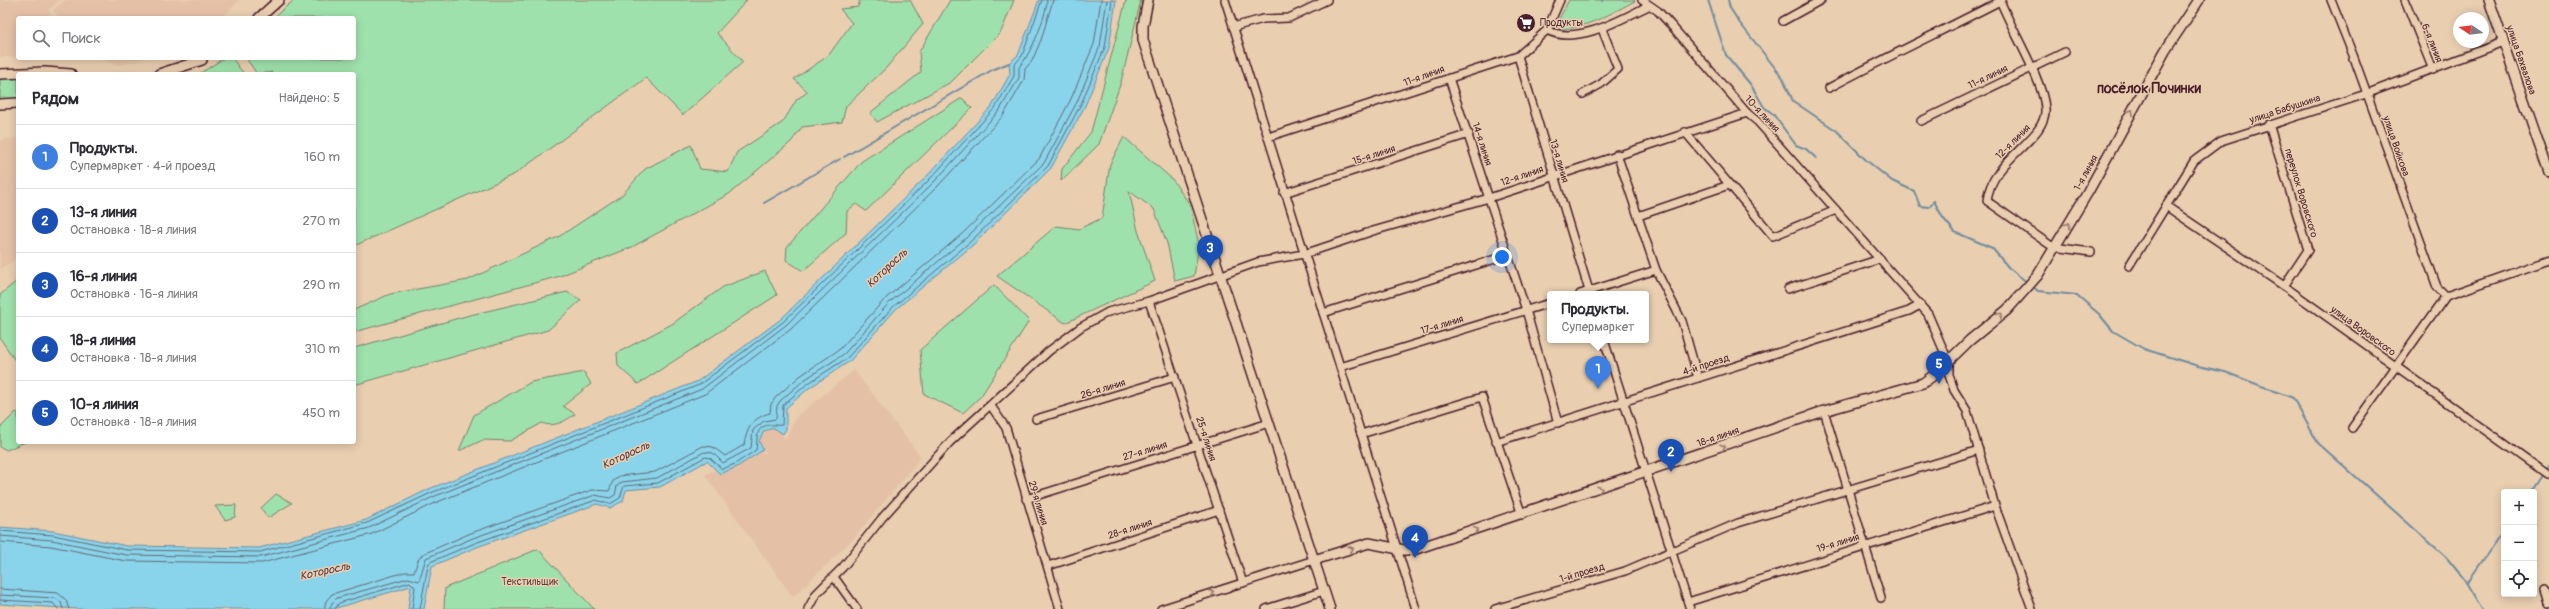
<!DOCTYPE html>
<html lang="ru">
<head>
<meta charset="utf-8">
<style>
  body { margin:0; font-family:Pangolin,sans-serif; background:#f7f7f7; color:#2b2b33 }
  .controls { position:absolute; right:12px; bottom:12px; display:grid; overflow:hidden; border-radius:4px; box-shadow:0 2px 10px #0003 }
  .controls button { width:36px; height:36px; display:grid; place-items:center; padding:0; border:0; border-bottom:1px solid #e1e1e2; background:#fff; color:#2b2b33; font:20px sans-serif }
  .compass { position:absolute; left:2453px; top:12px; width:36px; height:36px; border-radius:50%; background:#fff; box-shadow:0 2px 10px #0003; rotate:283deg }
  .you { position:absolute; left:1502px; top:257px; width:14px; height:14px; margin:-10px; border:3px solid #fff; border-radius:50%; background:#1a73e8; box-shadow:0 0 0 6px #1a73e833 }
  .badge { display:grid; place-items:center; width:26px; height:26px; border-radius:50%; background:#111827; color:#fff; font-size:13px; font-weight:700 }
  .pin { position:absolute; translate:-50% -33px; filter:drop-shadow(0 1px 2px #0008) }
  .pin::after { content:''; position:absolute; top:21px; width:14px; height:12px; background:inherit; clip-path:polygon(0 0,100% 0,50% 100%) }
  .popup { position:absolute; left:1547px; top:291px; width:102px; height:52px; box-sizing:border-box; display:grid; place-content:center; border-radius:4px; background:#fff; filter:drop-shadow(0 1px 3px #0005); font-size:13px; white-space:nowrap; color:#7c7c81 }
  .popup b { font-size:15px; color:#2b2b33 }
  .popup::after { content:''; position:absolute; left:50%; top:100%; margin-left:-8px; border:8px solid transparent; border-top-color:#fff }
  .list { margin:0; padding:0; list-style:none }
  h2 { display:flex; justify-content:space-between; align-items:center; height:52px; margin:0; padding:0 16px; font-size:17px }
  h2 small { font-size:13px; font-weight:400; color:#7c7c81 }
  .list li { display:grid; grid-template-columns:26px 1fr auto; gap:12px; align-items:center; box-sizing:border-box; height:64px; padding:0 16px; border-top:1px solid #e1e1e2 }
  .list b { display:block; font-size:15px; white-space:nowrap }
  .list p { margin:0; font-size:13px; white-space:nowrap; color:#7c7c81 }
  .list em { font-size:13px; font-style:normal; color:#7c7c81 }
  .icon { flex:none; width:22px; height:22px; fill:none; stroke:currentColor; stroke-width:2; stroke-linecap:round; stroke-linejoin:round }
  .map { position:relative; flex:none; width:2549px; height:609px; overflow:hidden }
  .search { position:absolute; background:#fff; box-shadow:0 2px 10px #0003; left:16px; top:16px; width:340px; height:44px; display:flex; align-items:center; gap:10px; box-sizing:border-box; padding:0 14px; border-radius:4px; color:#7c7c81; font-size:15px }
  .panel { position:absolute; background:#fff; box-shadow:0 2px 10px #0003; left:16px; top:72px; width:340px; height:372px; border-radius:4px }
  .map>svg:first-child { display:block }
</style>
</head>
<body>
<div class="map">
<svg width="2549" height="609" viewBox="0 0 2549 609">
  <rect width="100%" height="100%" fill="#e9ceb0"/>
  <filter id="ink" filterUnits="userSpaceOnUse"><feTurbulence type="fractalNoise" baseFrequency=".025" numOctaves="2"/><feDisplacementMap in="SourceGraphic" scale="8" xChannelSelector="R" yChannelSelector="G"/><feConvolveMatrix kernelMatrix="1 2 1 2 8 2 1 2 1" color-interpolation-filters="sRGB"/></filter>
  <g filter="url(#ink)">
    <g fill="#e4c1a6">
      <path d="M0,0H60L48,10L54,18H18V57H0Z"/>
      <path d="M66,0H240L221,18H59L53,10Z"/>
      <path d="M97,58H150L118,65Z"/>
      <path d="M18,138V258L0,269V140Z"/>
      <path d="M854,370L921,457L855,537L793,597L705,475L742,453H766L759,441L764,431L774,428L779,430L785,439L797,416Z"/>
    </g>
    <g fill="#9fe1ac" stroke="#74806c">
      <path d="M294,0H747L717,33L743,62L683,115L646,78L515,174L354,246V74H270L272,72L257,74L246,58H354V18H273Z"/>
      <path d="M860,0H910L923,24L886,68L846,106L842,122L802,127L791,142L729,194L632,247L560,276L354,332V310L390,294L468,280L560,236L622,195L645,169L691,145L700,169L728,172L737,152L783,122L797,99L808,92L794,79L828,56L852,23L840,9L858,7Z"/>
      <path d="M950,0H1014L1001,32L951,82L877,122L870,113L921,72L919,52Z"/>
      <path d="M1126,0H1141L1121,82L1099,144L1061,181L1062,169L1091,132Z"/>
      <path d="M1569,0H1634L1635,1C1612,13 1587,28 1561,29L1557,23Z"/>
      <path d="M224,58H232L244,74H199Z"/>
      <path d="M0,77H18V99L0,100Z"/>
      <path d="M962,98L972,108L866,211L856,204L847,211L846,233L803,271L786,260L787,247L862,161Z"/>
      <path d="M1124,137L1172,179L1190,205L1199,245L1194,276L1175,281L1167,243L1154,209L1129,191L1138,231L1155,281L1065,323L997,276L1056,226L1079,229L1102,218L1110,164Z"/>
      <path d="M765,271L777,295L638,384L618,366L617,353L672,324L723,287Z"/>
      <path d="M18,280V365L0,338V295Z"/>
      <path d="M994,285L1029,321L981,396L963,413L924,394L920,350Z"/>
      <path d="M567,292L581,300L548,330L354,385V348L466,316Z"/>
      <path d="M584,372L591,384L563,406L575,414C566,421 553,428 542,423L510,441L483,440L459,451L474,415L531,382Z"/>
      <path d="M16,412L18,413V442H25L7,450L0,447V428Z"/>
      <path d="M276,494L292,503L268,518L261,508Z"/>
      <path d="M236,505L235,517L225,520L215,506Z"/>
      <path d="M538,549L594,609H444L445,588Z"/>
    </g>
    <path fill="#89d4ea" stroke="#708c9e" d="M1039,0H1116L1109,48L1085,106L1051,168L973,245L896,309L850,361L809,388L786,408V429L783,434L774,428L764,431L759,441L763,450L737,467L720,474L707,461L660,487L626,490L623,501L610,508L597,504L477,547L432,566L424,609H408L411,586L333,609H78L0,604V527L53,531L127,546L259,548L366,520L429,489L698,381L781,319L927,176L992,106L1010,74L1009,63L1018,55Z"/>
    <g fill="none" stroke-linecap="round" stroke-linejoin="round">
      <g stroke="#636777" stroke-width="1">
        <path d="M0,531L53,535L127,550L260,552L367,523L431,493L699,385L783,322L930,179L995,108L1014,76V65L1022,56L1042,0"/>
        <path d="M0,536L52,540L126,555L261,557L369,528L433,497L702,389L786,325L934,182L999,111L1019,78V67C1031,54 1046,18 1047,0"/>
        <path d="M0,542L51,546L126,561L262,563L372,534L435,503L705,394L791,329L938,186L1003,116L1024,80L1025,69L1032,61L1041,40L1053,0"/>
        <path d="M0,589L58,593L66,600L69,609"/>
        <path d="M0,595L55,598L61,602L63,609"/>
        <path d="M0,600L53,603L58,609"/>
        <path d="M324,609L326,601L332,594L405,572H414L418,560L423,554L471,533L592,490L609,491L613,481L619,476L655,472L703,446L713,447L725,456L744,445C747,428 752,418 770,413L771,404L776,397L800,376L840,349L885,299L962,234L1039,159L1071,99L1094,44L1101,0"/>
        <path d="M330,609L332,603L337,598L408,578L419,581L426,558L473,538L595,495L610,498L615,495L617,486L622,482L657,478L704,452L713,453L723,463L751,448L753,430L764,421L776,419L777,406L780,401L804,380L844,354L889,303L966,238L1044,163L1077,102L1100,46L1107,0"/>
        <path d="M335,609L339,603L410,582L415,587L412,609"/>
        <path d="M420,609L428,565L430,562L475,543L596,500L610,504L620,498L624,486L658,483L705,457L710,458L722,469L735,464L756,450C758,440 754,427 769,425C774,424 778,426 782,425L783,405L807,384L847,358L893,307L970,242L1048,166L1081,104L1105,47L1112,0"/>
      </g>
      <g stroke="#708c9e" stroke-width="2">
        <path d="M1708,0L1726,55L1751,85L1764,107L1773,114L1796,145L1806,149L1816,158"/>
        <path d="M1728,0L1730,8L1739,22L1783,78L1793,101L1837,131L1866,160L1892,181L1914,191L1920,206L1929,207L1934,201L1943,218L1955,232L1992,248L2009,268L2028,283"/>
        <path d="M1602,1V0"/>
        <path d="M844,157L992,70L1009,63"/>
        <path d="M764,203L840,159"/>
        <path d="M2031,285L2038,291L2077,295L2099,314L2113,331L2144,349L2198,366L2225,372L2293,398L2318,443L2446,557L2464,579L2482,609"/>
        <path d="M2545,470L2549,465"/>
        <path d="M2530,492L2542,474"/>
        <path d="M2467,583L2504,530"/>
      </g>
      <defs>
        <g id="street">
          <path d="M1225,0L1416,609"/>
          <path d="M1642,0L1658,11L1670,24L1747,113L1758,122L1928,314L1949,363V375L1954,390L1967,411L1995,506L2032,609"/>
          <path d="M2000,0C2011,29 2043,80 2045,108C2048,140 1991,158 1987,201L2053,247L2091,252"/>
          <path d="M2331,0L2353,55L2437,287L2446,296"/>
          <path d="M2405,0L2433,70"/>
          <path d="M1783,21L1821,0"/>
          <path d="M1233,27L1263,19L1289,18L1327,0"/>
          <path d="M1547,30C1576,46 1622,19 1648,6"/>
          <path d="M1518,56L1590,294"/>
          <path d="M1449,78L1526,310L1558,423"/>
          <path d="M1829,88C1886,57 1944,30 2002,0"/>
          <path d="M1583,94L1601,84L1618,69L1602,29"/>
          <path d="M1921,121L2065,52"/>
          <path d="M2269,124L2308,250L2284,286"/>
          <path d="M1685,132L1773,236L1836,210"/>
          <path d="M1268,137L1518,56L1547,30L1560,0"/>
          <path d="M1617,154L1656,270L1682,321L1698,378"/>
          <path d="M1284,193L1469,134"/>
          <path d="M2166,206L2284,286L2546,474"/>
          <path d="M1638,216L1729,185"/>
          <path d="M2129,266L2194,161L2221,141L2366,94L2503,42"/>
          <path d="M1788,289L1880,259"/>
          <path d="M1580,294L1656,270"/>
          <path d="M1149,301L1243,583"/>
          <path d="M1323,313L1508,255"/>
          <path d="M1604,340L1690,609"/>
          <path d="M1340,367L1550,303"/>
          <path d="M991,406L1006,428L1060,609"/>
          <path d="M1824,411L1881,598"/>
          <path d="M1036,419L1175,377"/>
          <path d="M2352,428L2446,296L2549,260"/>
          <path d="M1361,434L1482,397L1522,515"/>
          <path d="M1496,442L1909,311L1920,305"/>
          <path d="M1026,499L1269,423"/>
          <path d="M1048,566L1219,510"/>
          <path d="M834,577L857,609"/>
          <path d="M2545,590L2549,603"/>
          <path d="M1688,602L1995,506"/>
          <path d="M808,609L816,594L843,567L882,518L950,442L1049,351L1081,327L1108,312L1149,301L1258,262L1304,254L1373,231L1489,198L1747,113"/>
          <path d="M1161,609L1314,560"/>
          <path d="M1266,609L1324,591"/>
          <path d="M1495,609L1625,571L1738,523L1979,450"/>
        </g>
        <g id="secondary">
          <path d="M1148,0L1143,26V40L1330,609"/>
          <path d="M2489,0L2549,173"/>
          <path d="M259,18L279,0"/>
          <path d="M0,74L45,72L71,74"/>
          <path d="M159,74L202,60"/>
          <path d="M0,104L18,103"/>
          <path d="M1314,560L1369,543L1404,550H1413L1824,411L1923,383L1934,375L1970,340L2007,310L2038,275L2088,192L2165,51L2199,0"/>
        </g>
      </defs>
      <use href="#street" stroke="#4a1f2b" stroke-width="10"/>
      <use href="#secondary" stroke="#4a1f2b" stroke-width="12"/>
      <use href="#street" stroke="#e9ceb0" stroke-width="7"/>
      <use href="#secondary" stroke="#e9ceb0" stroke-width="9"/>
    </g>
    <defs><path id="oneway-chevron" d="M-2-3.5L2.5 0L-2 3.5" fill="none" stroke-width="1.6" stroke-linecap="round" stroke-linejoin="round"/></defs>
    <g stroke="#9a766e">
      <use href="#oneway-chevron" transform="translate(2131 112) rotate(-61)"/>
      <use href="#oneway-chevron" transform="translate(2068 225) rotate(-57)"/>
      <use href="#oneway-chevron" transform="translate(2000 315) rotate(-39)"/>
      <use href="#oneway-chevron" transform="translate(1723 447) rotate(-19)"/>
      <use href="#oneway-chevron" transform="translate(1600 489) rotate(-19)"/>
      <use href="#oneway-chevron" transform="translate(1476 530) rotate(-18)"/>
      <use href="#oneway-chevron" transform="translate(1351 549) rotate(-18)"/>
      <use href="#oneway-chevron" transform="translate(1212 593) rotate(-18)"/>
    </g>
  </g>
  <defs>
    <symbol id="supermarket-disc" viewBox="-11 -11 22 22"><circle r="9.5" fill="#4a1f2b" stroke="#e9ceb0"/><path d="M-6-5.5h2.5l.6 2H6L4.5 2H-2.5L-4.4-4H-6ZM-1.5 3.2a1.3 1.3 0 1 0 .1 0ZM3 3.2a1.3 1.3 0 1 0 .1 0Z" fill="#fff"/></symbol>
  </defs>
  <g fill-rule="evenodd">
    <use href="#supermarket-disc" x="1515" y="12" width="22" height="22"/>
  </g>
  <g text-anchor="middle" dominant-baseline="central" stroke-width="3" stroke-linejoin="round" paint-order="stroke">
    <g font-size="10" fill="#4a1f2b" stroke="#e9ceb0" text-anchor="start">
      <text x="1540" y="23">Продукты</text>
    </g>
    <g font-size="10" fill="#4a1f2b" stroke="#e9ceb0">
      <text transform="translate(2432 43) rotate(68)">6-я линия</text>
      <text transform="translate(2521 60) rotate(71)">улица Бахвалова</text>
      <text transform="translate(1424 76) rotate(-20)">11-я линия</text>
      <text transform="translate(1988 77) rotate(-26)">11-я линия</text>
      <text transform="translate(2285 109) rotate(-18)">улица Бабушкина</text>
      <text transform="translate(1762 114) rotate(47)">10-я линия</text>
      <text transform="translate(2013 142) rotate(-45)">12-я линия</text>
      <text transform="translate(1482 144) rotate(72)">14-я линия</text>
      <text transform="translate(2396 146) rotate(71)">улица Войкова</text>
      <text transform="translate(1374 155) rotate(-18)">15-я линия</text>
      <text transform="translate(1559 161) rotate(73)">13-я линия</text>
      <text transform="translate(2086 173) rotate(-61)">1-я линия</text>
      <text transform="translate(1522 176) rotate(-19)">12-я линия</text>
      <text transform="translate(2301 193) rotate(73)">переулок Воровского</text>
      <text transform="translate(1442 325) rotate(-17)">17-я линия</text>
      <text transform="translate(2363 331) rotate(36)">улица Воровского</text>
      <text transform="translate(1706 365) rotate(-18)">4-й проезд</text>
      <text transform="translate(1103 389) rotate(-17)">26-я линия</text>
      <text transform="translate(1718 437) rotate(-19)">18-я линия</text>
      <text transform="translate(1206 439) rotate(72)">25-я линия</text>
      <text transform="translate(1145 451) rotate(-17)">27-я линия</text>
      <text transform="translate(1038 503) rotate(73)">29-я линия</text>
      <text transform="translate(1130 529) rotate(-18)">28-я линия</text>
      <text transform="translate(1838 543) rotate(-17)">19-я линия</text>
      <text transform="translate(1582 573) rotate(-17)">1-й проезд</text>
    </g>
    <g font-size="10" fill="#573c3e" stroke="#e9ceb0">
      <text x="530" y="582">Текстильщик</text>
    </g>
    <g font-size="11" font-style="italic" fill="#533a48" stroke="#e9ceb0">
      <text transform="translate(887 268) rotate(-43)">Которосль</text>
      <text transform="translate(626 455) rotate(-25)">Которосль</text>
      <text transform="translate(325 571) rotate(-12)">Которосль</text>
    </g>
    <g font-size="14" font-weight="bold" fill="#4a1f2b" stroke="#e9ceb0">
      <text x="2149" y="88">посёлок Починки</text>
    </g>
  </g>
</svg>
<div class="controls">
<button>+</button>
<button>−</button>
<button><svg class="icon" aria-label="locate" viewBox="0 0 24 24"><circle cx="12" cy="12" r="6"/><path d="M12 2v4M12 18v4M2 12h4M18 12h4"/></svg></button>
</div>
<svg class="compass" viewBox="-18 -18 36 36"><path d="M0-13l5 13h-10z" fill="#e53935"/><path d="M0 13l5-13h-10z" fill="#7c7c81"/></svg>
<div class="you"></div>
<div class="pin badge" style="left:1598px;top:389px;background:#3f7fe0">1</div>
<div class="popup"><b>Продукты.</b>Супермаркет</div>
<div class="pin badge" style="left:1671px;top:472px;background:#1a4fb4">2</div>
<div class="pin badge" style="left:1210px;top:268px;background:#1a4fb4">3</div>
<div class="pin badge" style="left:1415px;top:558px;background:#1a4fb4">4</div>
<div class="pin badge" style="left:1939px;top:384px;background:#1a4fb4">5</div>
<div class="search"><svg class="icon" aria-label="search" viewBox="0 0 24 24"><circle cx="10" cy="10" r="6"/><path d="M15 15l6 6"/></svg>Поиск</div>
<section class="panel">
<h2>Рядом<small>Найдено: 5</small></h2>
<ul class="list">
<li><span class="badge" style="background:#3f7fe0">1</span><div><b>Продукты.</b><p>Супермаркет · 4-й проезд</p></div><em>160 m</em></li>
<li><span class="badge" style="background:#1a4fb4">2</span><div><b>13-я линия</b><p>Остановка · 18-я линия</p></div><em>270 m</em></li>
<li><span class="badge" style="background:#1a4fb4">3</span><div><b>16-я линия</b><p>Остановка · 16-я линия</p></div><em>290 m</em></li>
<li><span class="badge" style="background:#1a4fb4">4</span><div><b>18-я линия</b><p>Остановка · 18-я линия</p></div><em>310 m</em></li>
<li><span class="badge" style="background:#1a4fb4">5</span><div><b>10-я линия</b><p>Остановка · 18-я линия</p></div><em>450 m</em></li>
</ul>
</section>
</div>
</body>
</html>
